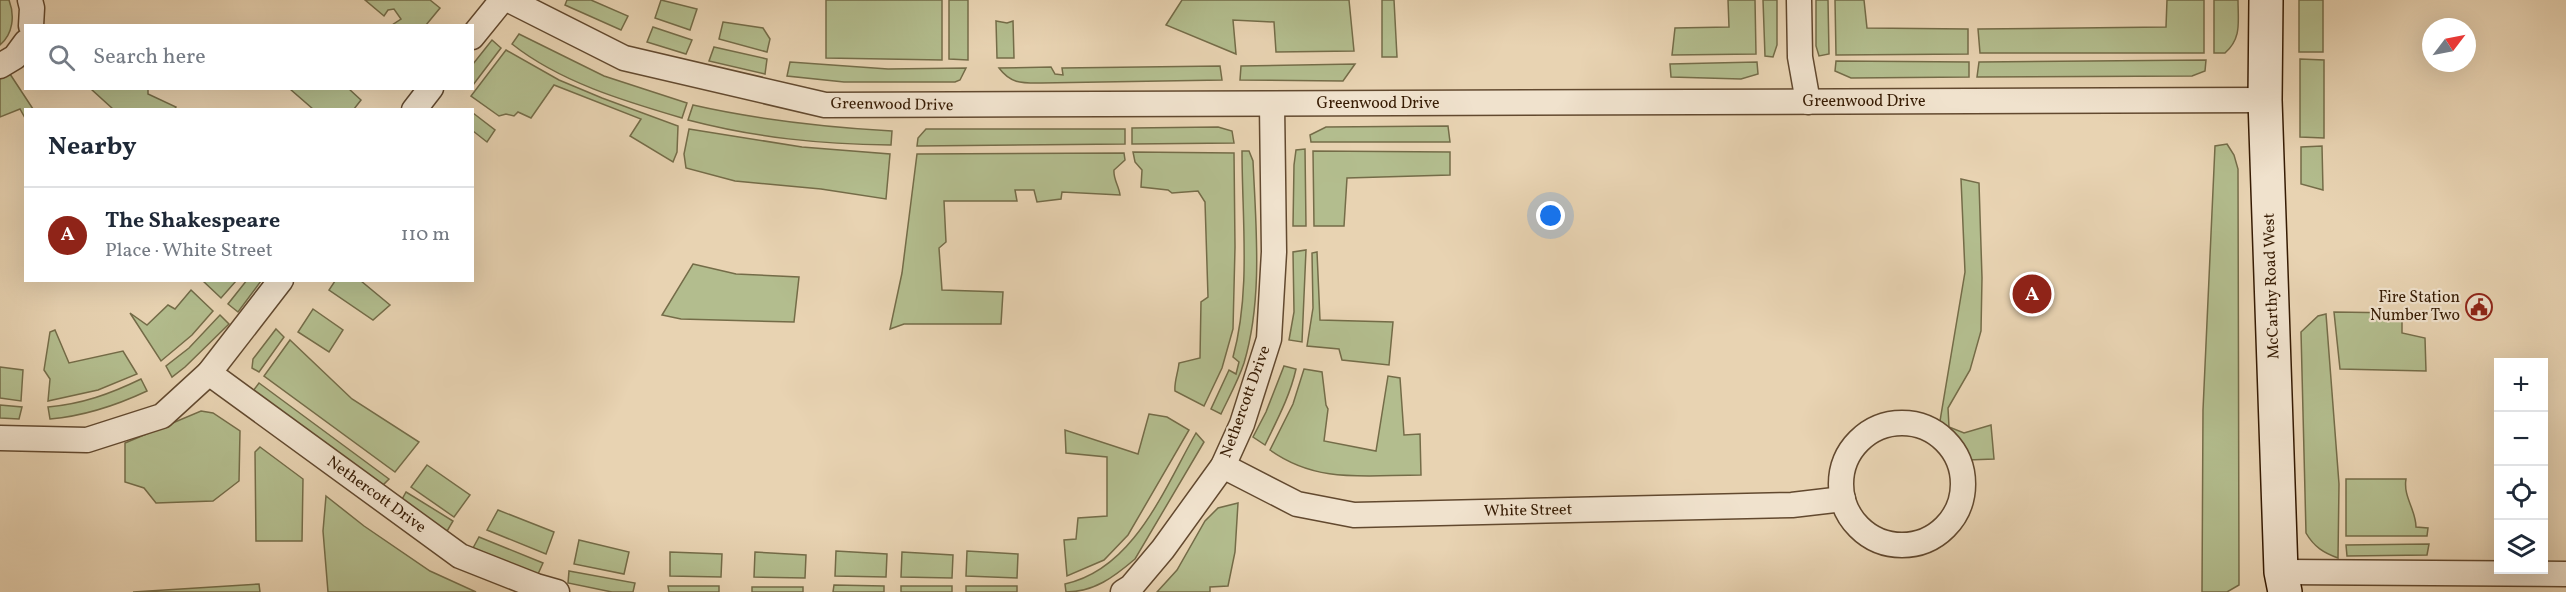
<!DOCTYPE html>
<html lang="en">
<head>
<meta charset="utf-8">
<style>
  body { margin:0; font-family:Vollkorn,serif; background:#f2f2f3; color:#1f2937 }
  .controls { position:absolute; right:18px; bottom:18px; display:grid; overflow:hidden; border-radius:0px; box-shadow:0 6px 24px #0002 }
  .controls button { width:54px; height:54px; display:grid; place-items:center; padding:0; border:0; border-bottom:2px solid #e0e1e3; background:#fff; color:#1f2937; font:30px sans-serif }
  .compass { position:absolute; left:2422px; top:18px; width:54px; height:54px; border-radius:50%; background:#fff; box-shadow:0 6px 24px #0002; rotate:58deg }
  .you { position:absolute; left:1551px; top:216px; width:21px; height:21px; margin:-15px; border:4px solid #fff; border-radius:50%; background:#1a73e8; box-shadow:0 0 0 9px #1a73e833 }
  .badge { display:grid; place-items:center; width:39px; height:39px; border-radius:50%; background:#8f2418; color:#fff; font-size:20px; font-weight:700 }
  .pin { position:absolute; translate:-50% -50%; border:3px solid #fff; box-shadow:0 2px 6px #0006 }
  .list { margin:0; padding:0; list-style:none }
  h2 { display:flex; justify-content:space-between; align-items:center; height:78px; margin:0; padding:0 24px; font-size:26px }
  h2 small { font-size:20px; font-weight:400; color:#747a83 }
  .list li { display:grid; grid-template-columns:39px 1fr auto; gap:18px; align-items:center; box-sizing:border-box; height:96px; padding:0 24px; border-top:2px solid #e0e1e3 }
  .list b { display:block; font-size:22px; white-space:nowrap }
  .list p { margin:0; font-size:20px; white-space:nowrap; color:#747a83 }
  .list em { font-size:20px; font-style:normal; color:#747a83 }
  .icon { flex:none; width:33px; height:33px; fill:none; stroke:currentColor; stroke-width:2; stroke-linecap:round; stroke-linejoin:round }
  .map { position:relative; flex:none; width:2566px; height:592px; overflow:hidden }
  .search { position:absolute; background:#fff; box-shadow:0 6px 24px #0002; left:24px; top:24px; width:450px; height:66px; display:flex; align-items:center; gap:15px; box-sizing:border-box; padding:0 21px; border-radius:0px; color:#747a83; font-size:22px }
  .panel { position:absolute; background:#fff; box-shadow:0 6px 24px #0002; left:24px; top:108px; width:450px; height:174px; border-radius:0px }
  .map>svg:first-child { display:block }
</style>
</head>
<body>
<div class="map">
<svg width="2566" height="592" viewBox="0 0 2566 592">
  <rect width="100%" height="100%" fill="#e8d3b2"/>
  <filter id="stains"><feTurbulence type="fractalNoise" baseFrequency=".00333" numOctaves="4"/><feColorMatrix values="0 0 0 0 .2 0 0 0 0 .09 0 0 0 0 .02 0 0 0 .5 -.17"/></filter>
  <radialGradient id="worn" r=".72"><stop offset=".6" stop-color="#630" stop-opacity="0"/><stop offset="1" stop-color="#630" stop-opacity=".3"/></radialGradient>
  <g fill="#b3bd8e" stroke="#746c48" stroke-width="1.5">
    <path d="M0,0H9C15,16 13,34 0,45Z"/>
    <path d="M365,0H430L440,8L426,25H392L401,19L394,9L388,10L384,16Z"/>
    <path d="M567,0H591L628,16L621,30L565,5Z"/>
    <path d="M661,0L697,9L690,30L655,18Z"/>
    <path d="M826,0H942V60L826,58Z"/>
    <path d="M949,0H968V60L949,59Z"/>
    <path d="M1182,0H1349L1354,51L1276,52L1274,22L1233,20L1236,54L1166,25Z"/>
    <path d="M1382,0H1394L1397,57H1382Z"/>
    <path d="M1728,0H1755L1756,54L1672,55L1675,28L1729,27Z"/>
    <path d="M1763,0H1777V45L1773,57L1765,56Z"/>
    <path d="M1816,0H1828L1829,54L1819,56L1816,46Z"/>
    <path d="M1835,0H1864L1867,28L1968,29V54L1836,55Z"/>
    <path d="M2167,0H2204V53H1980L1978,29L2166,27Z"/>
    <path d="M2214,0H2238C2238,22 2242,38 2225,53H2214Z"/>
    <rect x="2299" y="0" width="24" height="52"/>
    <path d="M996,21L1007,23L1013,21L1014,58H997Z"/>
    <path d="M723,22L763,28L770,39L767,52L719,39Z"/>
    <path d="M653,27L692,40L686,54L647,42Z"/>
    <path d="M519,34L604,76L687,103L682,118C624,101 560,82 512,44Z"/>
    <path d="M492,40L501,48L473,85V64Z"/>
    <path d="M714,47L767,59L765,74L709,61Z"/>
    <path d="M506,50L559,80L602,98L678,126L677,152L673,162L630,136L641,119L554,85L531,118L518,112L514,116L506,114L499,116L471,96Z"/>
    <path d="M2300,59L2324,60V138L2300,137Z"/>
    <path d="M2206,60L2205,71L2192,76L1977,77L1979,62Z"/>
    <path d="M1836,61L1969,62V77L1851,78L1835,71Z"/>
    <path d="M790,62L888,69L966,68L960,80L955,82H844L787,76Z"/>
    <path d="M1757,62L1758,74L1741,79L1671,77L1670,64Z"/>
    <path d="M1355,64L1343,81L1240,80L1241,66Z"/>
    <path d="M1220,66L1222,80L1041,83C1022,83 1011,84 999,68L1051,67L1055,74L1063,75L1062,68Z"/>
    <path d="M10,74L33,109L26,110L25,118L20,109L0,117V79Z"/>
    <path d="M91,89H148V94L176,107L174,110L113,109Z"/>
    <path d="M290,89H349L361,100L354,109H313Z"/>
    <path d="M693,105C759,120 824,127 892,131L891,145C819,144 757,138 688,120Z"/>
    <path d="M473,113L495,130L487,142L473,131Z"/>
    <path d="M1448,126L1450,142H1311L1310,135L1326,127Z"/>
    <path d="M1218,127L1232,131L1234,143L1132,144V128Z"/>
    <path d="M689,129L802,147L890,154L886,199L821,189L735,181L686,168L684,154Z"/>
    <path d="M926,129H1125V144L917,146L918,138Z"/>
    <path d="M2227,144L2234,155L2238,169L2239,585L2227,592H2202L2203,410L2215,146Z"/>
    <path d="M2322,146L2323,190L2301,184V147Z"/>
    <path d="M1305,149L1306,226H1293L1294,165L1296,150Z"/>
    <path d="M1242,151H1249L1253,161C1256,227 1263,299 1244,363C1238,381 1229,397 1221,414L1211,409L1229,370L1236,374L1239,362L1233,357C1251,291 1242,219 1242,151Z"/>
    <path d="M1313,151L1450,152V175L1347,178L1344,226H1314Z"/>
    <path d="M1133,152L1234,153L1235,247L1233,329L1222,368L1204,406L1175,391C1174,382 1178,373 1179,363L1200,358L1201,302L1208,297L1205,202L1198,191L1172,193L1168,190L1141,187L1142,170L1135,162Z"/>
    <path d="M1124,153L1125,160L1114,170C1113,179 1119,186 1120,195L1062,192L1061,199L1037,202L1034,190H1015L1017,201H944L946,242L939,248L942,290L1003,292L1001,324H904L890,329L902,273L917,154Z"/>
    <path d="M1961,179L1979,183L1982,278L1981,331L1970,370L1948,408L1949,427L1964,433L1991,425L1994,459L1968,460L1956,443L1939,427L1965,272Z"/>
    <path d="M1306,250L1302,342L1289,340L1294,312L1293,252Z"/>
    <path d="M1317,252L1320,320L1393,322L1389,365L1342,360L1339,349L1307,346L1313,308L1312,253Z"/>
    <path d="M693,264L736,274L799,277L794,322L681,319L662,315Z"/>
    <path d="M247,280L261,281L238,312L228,304Z"/>
    <path d="M203,281H236L221,298Z"/>
    <path d="M335,281H361L390,305L373,320L329,290Z"/>
    <path d="M191,290L213,311L192,335L161,361L130,313L147,325L168,305L175,309Z"/>
    <path d="M313,309L343,330L329,352L298,332Z"/>
    <path d="M2334,312L2402,313V333L2425,338L2426,371L2340,369Z"/>
    <path d="M2326,314L2339,484L2338,558C2324,553 2314,547 2306,533L2301,332L2318,316Z"/>
    <path d="M220,315L229,324L185,367L172,377L166,366L189,348Z"/>
    <path d="M276,329L284,337L259,372L252,368L253,359Z"/>
    <path d="M55,330L69,363L123,351L137,374L98,390L48,401L50,379L44,370L50,332Z"/>
    <path d="M290,340L352,399L419,442L395,472L264,376Z"/>
    <path d="M1284,366L1296,369C1290,396 1277,420 1265,445L1253,437L1266,412Z"/>
    <path d="M0,367L23,370L21,401L0,398Z"/>
    <path d="M1304,369L1322,372L1326,405L1328,409L1324,441L1376,451L1388,376L1400,378L1404,435L1420,434L1421,475C1365,475 1318,484 1270,450L1293,404Z"/>
    <path d="M141,379L147,391C115,406 85,416 50,419L48,407C82,404 110,394 141,379Z"/>
    <path d="M259,383L389,479L381,487L253,391Z"/>
    <path d="M0,405L22,407L19,419L0,418Z"/>
    <path d="M201,411L213,413L240,431L239,481L213,501L156,503L144,488L125,482V443Z"/>
    <path d="M1149,414L1167,417L1189,430L1128,535L1104,560L1067,576L1064,540L1076,539L1078,518L1107,516V457L1066,453L1065,430L1138,454Z"/>
    <path d="M1196,433L1204,442L1135,559C1114,577 1094,592 1066,592L1065,584C1134,569 1164,489 1196,433Z"/>
    <path d="M260,447L303,479L302,541H256L255,452Z"/>
    <path d="M427,465L470,495L454,517L411,487Z"/>
    <path d="M2346,479H2406C2403,497 2416,510 2416,527L2428,528L2427,536H2346Z"/>
    <path d="M406,492L453,521L446,533L400,503Z"/>
    <path d="M326,496L364,526L430,571L476,592H328L323,531Z"/>
    <path d="M1238,503L1235,552L1228,586L1210,587V592H1157L1177,570L1205,521L1218,508Z"/>
    <path d="M498,510L554,532L546,554L487,530Z"/>
    <path d="M479,537L543,563L538,574L473,548Z"/>
    <path d="M579,540L629,552L624,574L574,564Z"/>
    <path d="M2429,544L2427,555L2347,556L2346,545Z"/>
    <path d="M836,551L887,554L886,577L835,576Z"/>
    <path d="M967,551L1018,554L1017,578L966,576Z"/>
    <path d="M670,552L722,554L721,577L670,576Z"/>
    <path d="M755,552L806,555L805,578L754,577Z"/>
    <path d="M902,552L953,555L952,578L901,577Z"/>
    <path d="M569,571L635,583L633,592H612L568,583Z"/>
    <path d="M259,584L260,592H133Z"/>
    <path d="M834,585L884,586V592H833Z"/>
    <path d="M668,586H719V592H669Z"/>
    <rect x="901" y="586" width="51" height="6"/>
    <rect x="966" y="586" width="51" height="6"/>
    <rect x="752" y="587" width="51" height="5"/>
  </g>
  <g fill="none" stroke-linecap="round" stroke-linejoin="round">
    <defs>
      <g id="street">
        <path d="M30,0L32,8L31,26"/>
        <path d="M509,0L624,58L825,105L2265,100"/>
        <path d="M1799,0L1800,57L1808,102"/>
        <path d="M472,37L502,0"/>
        <path d="M0,66L15,57L26,42"/>
        <path d="M414,110L431,88"/>
        <path d="M209,373L460,556L536,586L557,592"/>
        <circle cx="1902" cy="484" r="61"/>
        <path d="M0,438L87,440L162,416L209,373L281,280"/>
        <path d="M1223,466L1297,504L1354,515L1792,505L1843,499"/>
        <path d="M2281,572L2566,574"/>
        <path d="M1123,592L1131,587L1163,549L1223,466L1242,424L1269,339L1274,252L1272,105"/>
      </g>
      <path id="secondary" d="M2266,0L2265,100L2281,572L2285,592"/>
    </defs>
    <use href="#street" stroke="#62492f" stroke-width="27"/>
    <use href="#secondary" stroke="#361b03" stroke-width="36"/>
    <use href="#street" stroke="#f0e2cd" stroke-width="24"/>
    <use href="#secondary" stroke="#f0e2cd" stroke-width="33"/>
  </g>
  <defs>
    <symbol id="civic-ring" viewBox="-11 -11 22 22"><circle r="9.5" fill="#f0e2cd" stroke="#8f2418" stroke-width="1.5"/><path d="M-.6-6.5H3V-4.5H.6V-3L4-1V1h2V6H-6V1h2V-1L-.6-3ZM-1.2 2.5V6h2.4V2.5Z" fill="#8f2418"/></symbol>
  </defs>
  <g fill-rule="evenodd">
    <use href="#civic-ring" x="2464" y="292" width="30" height="30"/>
  </g>
  <g text-anchor="middle" dominant-baseline="central" stroke-width="4.5" stroke-linejoin="round" paint-order="stroke">
    <g font-size="16" fill="#361b03" stroke="#f0e2cd">
      <text x="1864" y="102">Greenwood Drive</text>
      <text x="1378" y="104">Greenwood Drive</text>
      <text transform="translate(892 105) rotate(1)">Greenwood Drive</text>
      <text transform="translate(2272 286) rotate(-92)">McCarthy Road West</text>
      <text transform="translate(1246 402) rotate(-70)">Nethercott Drive</text>
      <text transform="translate(376 495) rotate(36)">Nethercott Drive</text>
      <text transform="translate(1528 511) rotate(-1)">White Street</text>
    </g>
    <g font-size="16" fill="#361b03" stroke="#f0e2cd" text-anchor="end">
      <text x="2460" y="298">Fire Station<tspan x="2460" dy="18">Number Two</tspan></text>
    </g>
  </g>
  <rect width="100%" height="100%" filter="url(#stains)"/>
  <rect width="100%" height="100%" fill="url(#worn)"/>
</svg>
<div class="controls">
<button>+</button>
<button>−</button>
<button><svg class="icon" aria-label="locate" viewBox="0 0 24 24"><circle cx="12" cy="12" r="6"/><path d="M12 2v4M12 18v4M2 12h4M18 12h4"/></svg></button>
<button><svg class="icon" aria-label="layers" viewBox="0 0 24 24"><path d="M12 4l9 5-9 5-9-5zM3 14l9 5 9-5"/></svg></button>
</div>
<svg class="compass" viewBox="-18 -18 36 36"><path d="M0-13l5 13h-10z" fill="#e53935"/><path d="M0 13l5-13h-10z" fill="#747a83"/></svg>
<div class="you"></div>
<div class="pin badge" style="left:2032px;top:294px">A</div>
<div class="search"><svg class="icon" aria-label="search" viewBox="0 0 24 24"><circle cx="10" cy="10" r="6"/><path d="M15 15l6 6"/></svg>Search here</div>
<section class="panel">
<h2>Nearby<small></small></h2>
<ul class="list">
<li><span class="badge">A</span><div><b>The Shakespeare</b><p>Place · White Street</p></div><em>110 m</em></li>
</ul>
</section>
</div>
</body>
</html>
